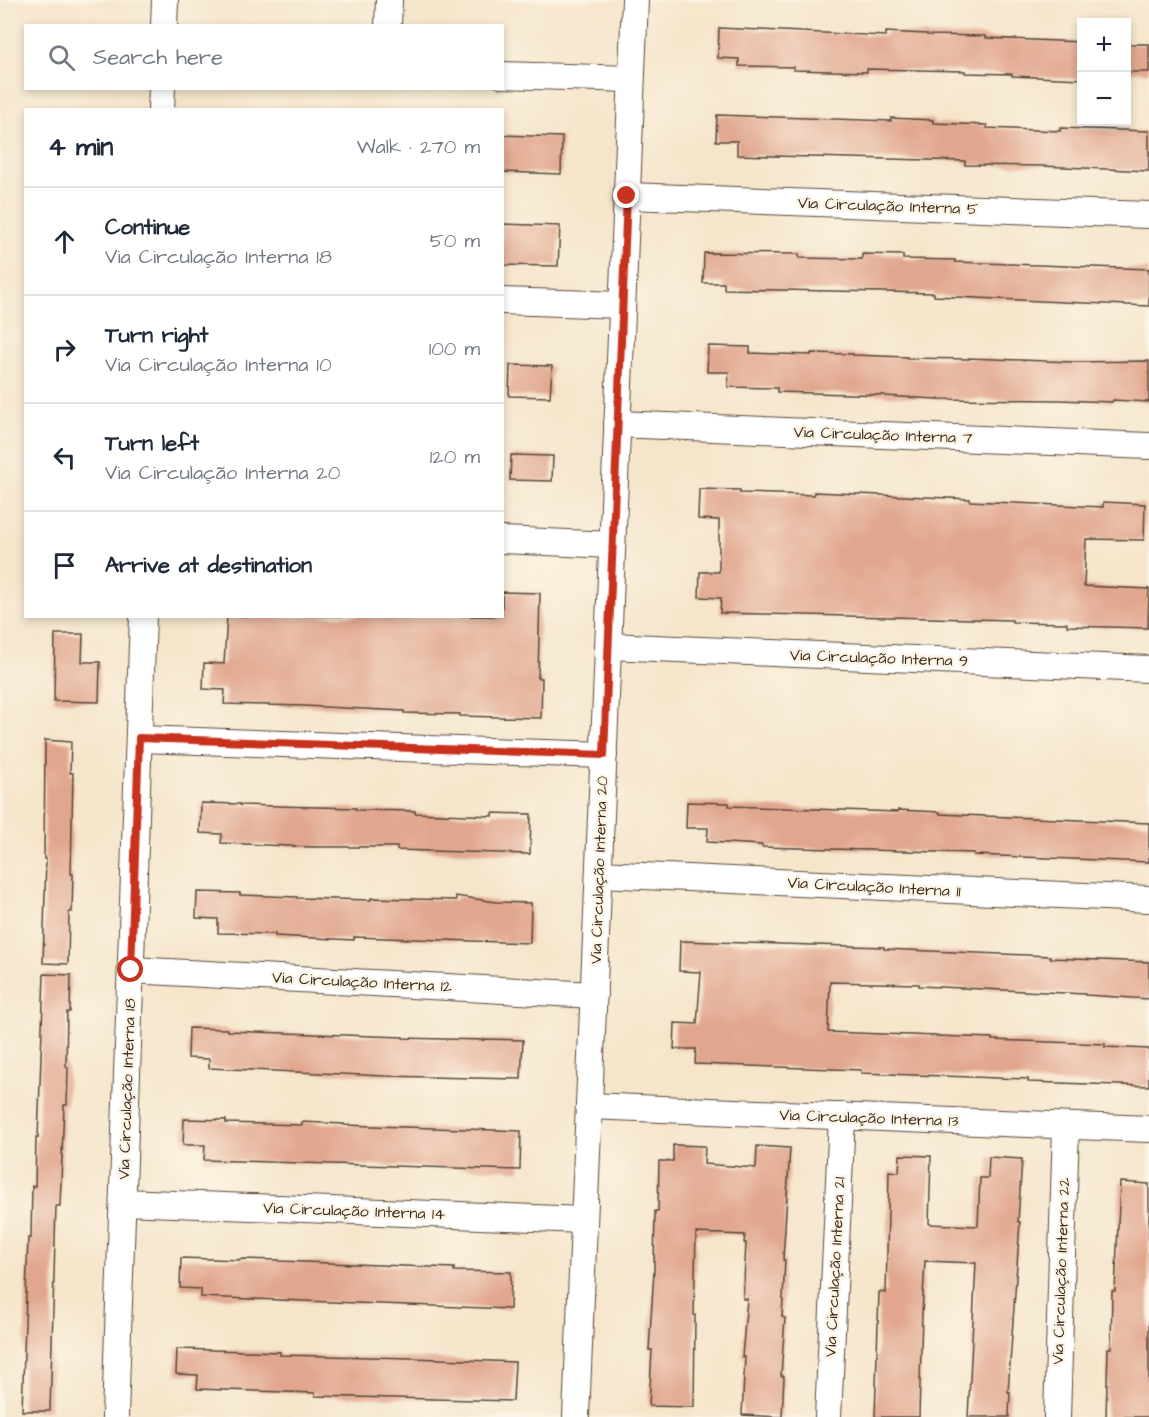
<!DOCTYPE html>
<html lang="en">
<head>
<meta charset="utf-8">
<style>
  body { margin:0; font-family:"Architects Daughter",sans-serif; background:#f2f2f3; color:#1f2937 }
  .controls { position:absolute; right:18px; top:18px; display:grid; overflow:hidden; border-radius:0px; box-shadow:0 3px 9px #0003 }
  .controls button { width:54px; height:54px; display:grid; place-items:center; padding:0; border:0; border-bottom:2px solid #e0e1e3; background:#fff; color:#1f2937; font:30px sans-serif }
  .stop { position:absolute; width:18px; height:18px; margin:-14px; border:4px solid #c8321e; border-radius:50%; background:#fff }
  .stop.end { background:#c8321e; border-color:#fff; box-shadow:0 2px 6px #0008 }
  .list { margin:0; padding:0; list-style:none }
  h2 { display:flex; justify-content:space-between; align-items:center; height:78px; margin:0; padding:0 24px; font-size:26px }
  h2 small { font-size:20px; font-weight:400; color:#747a83 }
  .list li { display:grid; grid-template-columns:39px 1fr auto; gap:18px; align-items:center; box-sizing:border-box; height:108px; padding:0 24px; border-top:2px solid #e0e1e3 }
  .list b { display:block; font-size:22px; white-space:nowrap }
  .list p { margin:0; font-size:20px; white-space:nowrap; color:#747a83 }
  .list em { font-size:20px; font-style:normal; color:#747a83 }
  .icon { flex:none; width:33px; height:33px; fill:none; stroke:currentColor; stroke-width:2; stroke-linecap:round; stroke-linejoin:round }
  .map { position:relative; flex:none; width:1149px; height:1417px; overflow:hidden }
  .search { position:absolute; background:#fff; box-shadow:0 3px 9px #0003; left:24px; top:24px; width:480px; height:66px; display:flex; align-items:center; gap:15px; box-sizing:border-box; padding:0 21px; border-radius:0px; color:#747a83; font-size:22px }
  .panel { position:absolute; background:#fff; box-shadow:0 3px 9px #0003; left:24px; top:108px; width:480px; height:510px; border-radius:0px }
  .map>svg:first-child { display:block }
</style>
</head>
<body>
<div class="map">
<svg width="1149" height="1417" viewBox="0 0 1149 1417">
  <rect width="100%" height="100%" fill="#fcf5e5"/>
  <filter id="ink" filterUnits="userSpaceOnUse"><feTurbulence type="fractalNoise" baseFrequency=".0167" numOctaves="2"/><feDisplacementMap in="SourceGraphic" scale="12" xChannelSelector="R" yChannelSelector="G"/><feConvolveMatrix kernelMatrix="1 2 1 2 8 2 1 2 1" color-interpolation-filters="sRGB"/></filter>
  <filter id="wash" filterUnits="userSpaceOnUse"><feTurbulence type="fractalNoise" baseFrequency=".008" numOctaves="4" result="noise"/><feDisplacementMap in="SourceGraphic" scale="24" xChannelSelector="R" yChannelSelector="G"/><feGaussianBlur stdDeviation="1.35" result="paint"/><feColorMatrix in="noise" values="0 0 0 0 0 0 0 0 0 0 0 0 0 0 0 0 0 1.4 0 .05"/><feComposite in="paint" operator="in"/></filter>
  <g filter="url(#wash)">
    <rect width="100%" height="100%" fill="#f5e5cb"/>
    <g id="blocks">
      <g fill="#e1a68e">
        <path d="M719,28L886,36V32L927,34V35L986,36V38L1082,42V79L1012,76V74L965,73V71L867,69V72L794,70V67L739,66V59L718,58Z"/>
        <rect x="1126" y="44" width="23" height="28"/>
        <path d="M717,115L891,121V118L933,120V123L987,125V128L1060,131V128L1149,131V171L1042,166L965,165V161L737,155V141H716Z"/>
        <path d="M502,135L562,137L561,174L502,172Z"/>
        <path d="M502,224L560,226L558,266L502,265Z"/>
        <path d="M704,253L799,254V258L862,259V254L903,255V259L955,260V262L1149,269V306L934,296V293L724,289V283H703Z"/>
        <path d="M708,346L750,347V353L811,355V353L853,354V355L907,357V358L969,359V358L1072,362L1149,361V402L1113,400L1112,402L1060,400L937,399L885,396V395L777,392V388L728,387L729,372H707Z"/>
        <path d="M510,365L552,366L550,397L509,396Z"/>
        <path d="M511,455L553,456L552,481L510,480Z"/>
        <path d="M699,489L740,490V493L814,495V492L970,499V501L1103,507V502L1145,504L1144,540L1086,539L1084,586L1149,589L1148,628L1067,626V623L1012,622V620L720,613L721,598L699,597L700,572H719V520L698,519Z"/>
        <path d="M502,592L540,593L538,678H542L541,718L460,716V714L404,713V711L304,706L224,704L225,690L203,689L204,663L224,664L227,616H502Z"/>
        <path d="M55,634H83L82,662H100L99,702L54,701Z"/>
        <path d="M45,740L71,742L70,773H73L71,874H73L72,912H69L68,964L43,963L46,859H44Z"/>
        <path d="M687,802L729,803V806L898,812V810L940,812V814L1149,823V862L974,855V853L762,847V845L707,842L708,828H686Z"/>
        <path d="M201,803L240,804V805L356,808V810L415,811V813L493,816V813L531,814L530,854L397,850V847H312L221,843L222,834L200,833Z"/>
        <path d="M197,892L240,893V895L297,897V898L371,900V898L456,900V896L496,902L531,903L530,943L354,937V940L275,936V934L218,933V919L196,918Z"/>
        <path d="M680,941L884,947V949L1050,956V958L1149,962V999L1085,995V994L919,986V984L830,982L828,1032L992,1038V1040L1105,1044V1047L1149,1049V1086L1028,1082V1079L861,1073V1070L695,1064L696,1049H674L675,1023L697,1024L701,972L679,971Z"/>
        <path d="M44,974L71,975L70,1012H67L66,1067H68L67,1105H64L60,1206H56L50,1411H22L28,1238H31L32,1186H35L36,1137L38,1138Z"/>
        <path d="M189,1028L227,1029V1031L403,1037V1038L484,1040V1039L523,1040L521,1079L385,1076L209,1068V1059L188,1058Z"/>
        <path d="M184,1119L226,1120V1123L302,1125V1122L344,1124V1125L521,1131L520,1170L204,1160L205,1145H183Z"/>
        <path d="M673,1145L705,1146L704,1164L756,1168L757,1146L790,1148L783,1260H785L782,1317L785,1318L781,1376H784L782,1417L742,1415L745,1357H742L747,1299H743L746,1243H744L745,1235L696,1233L694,1315H695L694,1407L649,1406L652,1350H649L654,1271L655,1211H658L659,1161H673Z"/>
        <path d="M900,1155L931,1156L929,1224L978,1226L980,1178H988L989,1157L1022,1159L1018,1222H1020L1008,1392H1010L1009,1417H968L976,1263L925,1261L922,1314L919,1417H875L879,1292L886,1293L889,1171L899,1172Z"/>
        <path d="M1120,1182L1149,1184V1417H1106L1108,1348H1111L1112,1291H1115Z"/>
        <path d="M181,1258L240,1260V1259L279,1260V1261L454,1268V1271L511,1272L510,1309L201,1297V1289L180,1288Z"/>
        <path d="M177,1349L280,1352V1355L413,1358L515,1362L513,1401L315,1396V1393L197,1389L198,1375L176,1374Z"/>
      </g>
    </g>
  </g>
  <g filter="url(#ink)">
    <use href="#blocks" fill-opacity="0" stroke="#574638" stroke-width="1.5"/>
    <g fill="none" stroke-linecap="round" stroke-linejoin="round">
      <defs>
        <g id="minor">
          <path d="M164,26L165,0"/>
          <path d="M388,26L389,0"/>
          <path d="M502,75L631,79"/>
          <path d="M161,110L162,88"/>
          <path d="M627,196L1149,215"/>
          <path d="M502,301L622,305"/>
          <path d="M617,424L1149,446"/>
          <path d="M502,540L612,545"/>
          <path d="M608,646L1149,669"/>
          <path d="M139,739L604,755"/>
          <path d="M599,874L1149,899"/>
          <path d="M131,970L594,995"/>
          <path d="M589,1106L1149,1129"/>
          <path d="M123,1202L584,1220"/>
          <path d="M115,1417L143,616"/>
          <path d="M576,1417L635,0"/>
          <path d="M828,1417L842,1116"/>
          <path d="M1057,1417L1066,1126"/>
        </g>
      </defs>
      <use href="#minor" stroke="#574638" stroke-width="28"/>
      <use href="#minor" stroke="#fff" stroke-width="26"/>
    </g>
  </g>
  <g fill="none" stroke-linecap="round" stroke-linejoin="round" filter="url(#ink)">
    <path stroke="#c8321e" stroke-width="8" d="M131,970L139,738L604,755L627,196"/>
  </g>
  <g text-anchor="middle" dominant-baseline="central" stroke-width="5" stroke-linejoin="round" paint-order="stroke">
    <g font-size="16" fill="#3b2a1e" stroke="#fcf5e5">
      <text transform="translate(888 206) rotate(2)">Via Circulação Interna 5</text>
      <text transform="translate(883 435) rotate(2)">Via Circulação Interna 7</text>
      <text transform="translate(879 658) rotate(2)">Via Circulação Interna 9</text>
      <text transform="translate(599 870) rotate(-88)">Via Circulação Interna 20</text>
      <text transform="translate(874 887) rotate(3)">Via Circulação Interna 11</text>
      <text transform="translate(362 982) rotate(3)">Via Circulação Interna 12</text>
      <text transform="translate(127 1089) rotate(-88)">Via Circulação Interna 18</text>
      <text transform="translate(869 1118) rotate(2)">Via Circulação Interna 13</text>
      <text transform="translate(354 1211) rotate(2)">Via Circulação Interna 14</text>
      <text transform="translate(835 1267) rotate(-87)">Via Circulação Interna 21</text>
      <text transform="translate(1061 1271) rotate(-88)">Via Circulação Interna 22</text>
    </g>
  </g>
</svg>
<div class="controls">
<button>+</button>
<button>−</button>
</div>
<div class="stop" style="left:131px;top:970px"></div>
<div class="stop end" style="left:627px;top:196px"></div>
<div class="search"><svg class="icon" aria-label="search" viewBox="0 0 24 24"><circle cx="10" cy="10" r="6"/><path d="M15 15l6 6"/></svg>Search here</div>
<section class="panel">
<h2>4 min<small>Walk · 270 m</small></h2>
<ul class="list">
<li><svg class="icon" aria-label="ahead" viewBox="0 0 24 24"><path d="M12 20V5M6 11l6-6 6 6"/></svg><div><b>Continue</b><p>Via Circulação Interna 18</p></div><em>50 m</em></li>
<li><svg class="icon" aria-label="right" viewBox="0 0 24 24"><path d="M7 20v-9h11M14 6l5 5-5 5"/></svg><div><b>Turn right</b><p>Via Circulação Interna 10</p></div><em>100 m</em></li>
<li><svg class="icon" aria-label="left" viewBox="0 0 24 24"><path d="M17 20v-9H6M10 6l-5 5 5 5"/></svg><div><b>Turn left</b><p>Via Circulação Interna 20</p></div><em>120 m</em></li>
<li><svg class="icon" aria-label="arrive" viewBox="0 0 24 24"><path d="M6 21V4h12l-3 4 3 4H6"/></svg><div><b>Arrive at destination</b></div></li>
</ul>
</section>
</div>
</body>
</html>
